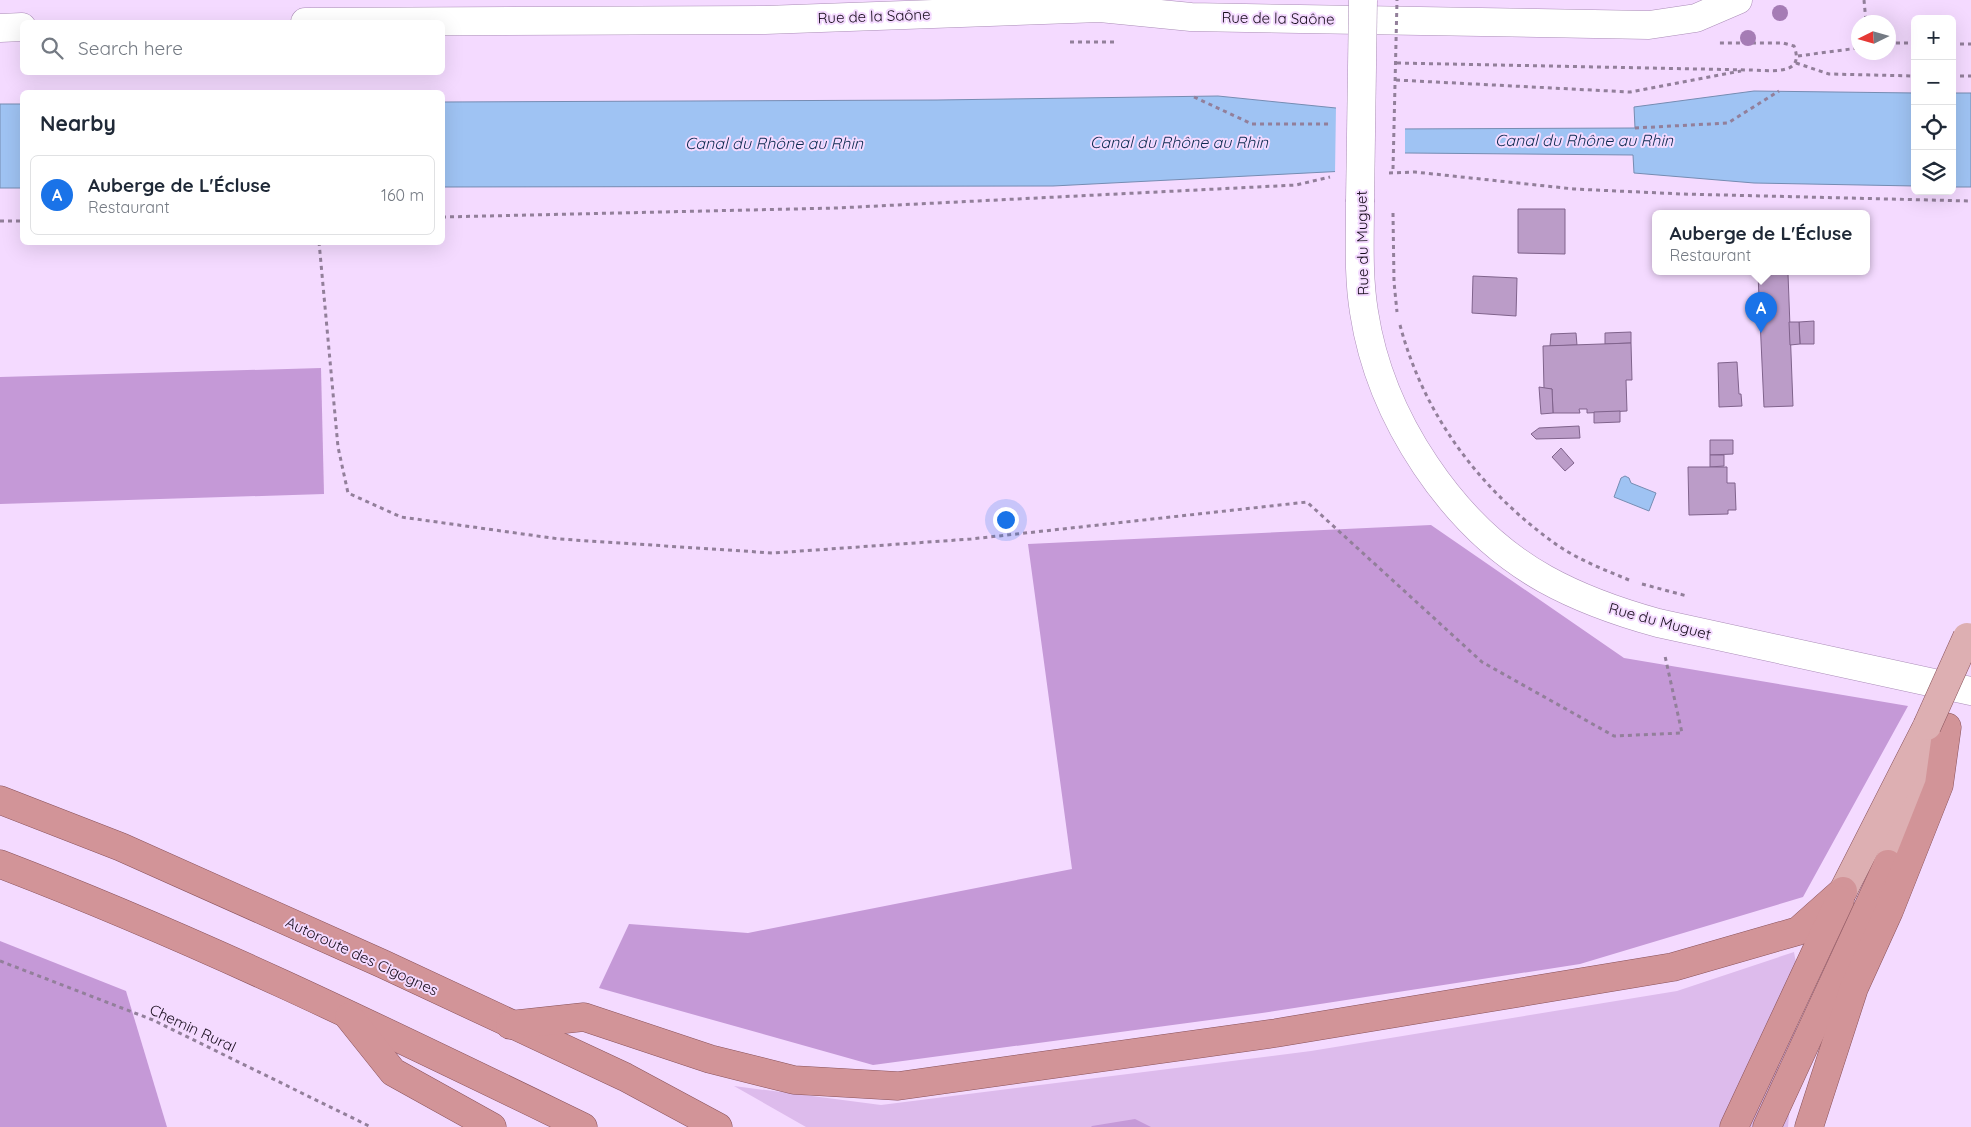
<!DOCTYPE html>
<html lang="en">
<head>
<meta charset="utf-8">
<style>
  body { margin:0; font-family:Quicksand,sans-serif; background:#f6f6f7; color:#1f2937 }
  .controls { position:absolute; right:15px; top:15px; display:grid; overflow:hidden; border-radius:8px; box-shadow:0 5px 20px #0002 }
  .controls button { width:45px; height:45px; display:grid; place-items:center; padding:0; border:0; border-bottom:1px solid #e0e1e3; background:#fff; color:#1f2937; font:25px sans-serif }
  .compass { position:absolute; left:1851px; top:15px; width:45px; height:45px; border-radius:50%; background:#fff; box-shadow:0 5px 20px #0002; rotate:265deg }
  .you { position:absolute; left:1005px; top:519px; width:18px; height:18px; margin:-12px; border:4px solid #fff; border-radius:50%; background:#1a73e8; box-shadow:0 0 0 8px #1a73e833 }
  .badge { display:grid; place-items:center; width:32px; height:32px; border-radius:50%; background:#1a73e8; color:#fff; font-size:16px; font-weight:700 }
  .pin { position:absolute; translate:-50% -41px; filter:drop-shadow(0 1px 2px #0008) }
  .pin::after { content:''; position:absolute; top:26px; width:18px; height:15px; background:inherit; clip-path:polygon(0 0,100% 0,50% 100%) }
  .popup { position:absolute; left:1652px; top:210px; width:218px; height:65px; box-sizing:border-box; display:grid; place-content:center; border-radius:8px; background:#fff; filter:drop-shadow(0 1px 4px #0005); font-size:16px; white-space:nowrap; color:#747a83 }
  .popup b { font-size:19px; color:#1f2937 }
  .popup::after { content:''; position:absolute; left:50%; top:100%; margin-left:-10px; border:10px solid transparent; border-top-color:#fff }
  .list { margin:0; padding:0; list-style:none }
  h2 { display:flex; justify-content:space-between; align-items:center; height:65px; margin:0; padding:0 20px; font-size:21px }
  h2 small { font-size:16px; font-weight:400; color:#747a83 }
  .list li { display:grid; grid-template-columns:32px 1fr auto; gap:15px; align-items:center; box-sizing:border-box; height:80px; margin:0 10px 10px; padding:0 10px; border:1px solid #e0e1e3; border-radius:8px }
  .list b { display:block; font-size:19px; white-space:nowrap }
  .list p { margin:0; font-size:16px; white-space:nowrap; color:#747a83 }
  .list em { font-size:16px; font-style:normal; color:#747a83 }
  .icon { flex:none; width:28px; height:28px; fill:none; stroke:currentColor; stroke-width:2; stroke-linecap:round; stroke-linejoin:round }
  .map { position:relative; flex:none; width:1971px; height:1127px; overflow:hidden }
  .search { position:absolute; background:#fff; box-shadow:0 5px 20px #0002; left:20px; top:20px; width:425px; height:55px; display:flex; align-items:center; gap:12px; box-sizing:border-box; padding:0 18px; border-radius:8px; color:#747a83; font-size:19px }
  .panel { position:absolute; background:#fff; box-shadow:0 5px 20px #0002; left:20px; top:90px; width:425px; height:155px; border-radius:8px }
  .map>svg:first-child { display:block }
</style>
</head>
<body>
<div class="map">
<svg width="1971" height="1127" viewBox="0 0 1971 1127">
  <rect width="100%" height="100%" fill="#f4daff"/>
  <path fill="#ddbbec" d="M1794,952L1800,985L1788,1127H806L734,1086L881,1105L1311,1051L1677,991Z"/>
  <g fill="#c599d7">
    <path d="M321,368L324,494L0,504V377Z"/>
    <path d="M1431,525L1624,658L1908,706L1803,897L1580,964L1262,1013L873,1065L599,988L629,924L748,933L1072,869L1028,544Z"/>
    <path d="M0,941L126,991L167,1127H0Z"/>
    <path d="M1135,1119L1151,1127H1091L1092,1126Z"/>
  </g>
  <g fill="#9fc3f3" stroke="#768cb2">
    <path d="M1754,91L1915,93V186L1754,183L1634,173L1633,155L1408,153H1391L1385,158V169L1053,186L443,187L442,102L937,100L1218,96L1385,113L1391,129L1635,128L1634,107Z"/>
    <rect x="1952" y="93" width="19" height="94"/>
    <rect x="0" y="104" width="22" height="84"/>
    <path d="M1625,476L1629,478L1631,483L1656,493L1649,511L1614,497L1621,478Z"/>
  </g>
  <path fill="#f4daff" d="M1336,106L1387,111L1392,126H1405V156H1392L1388,159V170L1385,172L1335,174Z"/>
  <g fill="#bb9cc8" stroke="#80638c">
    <path d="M1518,209H1565V254L1518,253Z"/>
    <path d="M1788,274L1793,406L1764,407L1758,275Z"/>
    <path d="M1473,276L1517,278L1516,316L1472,313Z"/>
    <path d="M1814,321V344H1800L1799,322Z"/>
    <path d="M1789,322H1799L1800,344L1790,345Z"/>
    <path d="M1631,332V343L1605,344V333Z"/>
    <path d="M1576,333L1577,345L1550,346L1551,334Z"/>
    <path d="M1631,343L1632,380H1626L1627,411L1587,413V409H1579L1580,413H1553L1552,389H1544L1543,346Z"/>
    <path d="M1737,362L1739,394H1741L1742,406L1719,407L1718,363Z"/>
    <path d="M1539,387L1552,389L1553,413L1541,414Z"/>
    <path d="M1620,411V422L1594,423V412Z"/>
    <path d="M1579,426L1580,438L1536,439L1531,434L1539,428Z"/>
    <path d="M1710,440H1733V454L1710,455Z"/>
    <path d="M1561,448L1574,463L1565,471L1552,457Z"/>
    <path d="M1710,455H1724V466L1710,467Z"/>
    <path d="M1688,467H1727V483H1735L1736,510H1728V514L1689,515Z"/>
  </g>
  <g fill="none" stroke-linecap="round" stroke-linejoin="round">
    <defs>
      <g id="minor">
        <path d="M305,22L765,20L1100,8L1191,17L1649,25L1696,18L1738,0"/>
        <path d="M0,28L22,27"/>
        <path d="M1360,202C1360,239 1358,275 1364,312C1380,417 1452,527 1545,579C1581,599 1618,612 1658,623L1971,691"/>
      </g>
      <g id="primary">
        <path d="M1888,864L1941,739"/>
        <path d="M1843,891L1927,726"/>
      </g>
      <g id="trunk">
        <path d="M0,800L121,847L383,964L625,1077L718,1127"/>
        <path d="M0,864C199,940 391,1034 583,1127"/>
        <path d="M349,1017L393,1072L492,1127"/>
        <path d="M510,1025L584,1017L710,1059L794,1080L898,1086L1276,1033L1673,967L1798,931L1843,891"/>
        <path d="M1734,1127L1840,900"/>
        <path d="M1767,1127L1888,864"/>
        <path d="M1809,1127L1854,988L1889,911L1939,785L1947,727"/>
      </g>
    </defs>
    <use href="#minor" stroke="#aa8cb7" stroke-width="29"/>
    <use href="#primary" stroke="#89525b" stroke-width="29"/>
    <use href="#trunk" stroke="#89525b" stroke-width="29"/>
    <g stroke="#927f9a" stroke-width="3" stroke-dasharray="4 4" stroke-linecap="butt">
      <path d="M1864,0L1866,22"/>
      <path d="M1070,42H1116"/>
      <path d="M1888,43H1915"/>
      <path d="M1952,44H1971"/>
      <path d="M1798,56L1858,48"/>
      <path d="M1397,63L1749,70C1769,70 1806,77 1794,46L1783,43H1717"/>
      <path d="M1796,63L1829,74L1915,76"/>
      <path d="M1952,76H1971"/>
      <path d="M1396,80L1630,92L1741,71"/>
      <path d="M1194,97L1252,124H1331"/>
      <path d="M1635,128L1728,123L1779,91"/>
      <path d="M1389,173L1415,172L1574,189L1682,194L1971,201"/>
      <path d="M1393,213L1394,282L1397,312"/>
      <path d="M442,217L837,208L1296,185L1330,177"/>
      <path d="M0,221H22"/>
      <path d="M319,242L338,447L348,493L401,517L559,539L773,553L971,539L1307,502L1482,662L1614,736L1682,733L1665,656"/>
      <path d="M1400,325C1424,416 1481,491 1557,545C1579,560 1605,570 1629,580"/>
      <path d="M1642,584L1687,596"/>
      <path d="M0,961L153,1020L371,1127"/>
    </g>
    <use href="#minor" stroke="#fff" stroke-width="28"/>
    <use href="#primary" stroke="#ddafb2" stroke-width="28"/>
    <use href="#trunk" stroke="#d29498" stroke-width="28"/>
    <defs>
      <path id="minor-bridge" d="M1360,202L1363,0"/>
      <path id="primary-bridge" d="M1927,726L1967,637"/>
    </defs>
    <use href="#minor-bridge" stroke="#aa8cb7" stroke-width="29" stroke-linecap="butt"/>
    <use href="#primary-bridge" stroke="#89525b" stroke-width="29" stroke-linecap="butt"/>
    <path stroke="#927f9a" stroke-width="3" stroke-dasharray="4 4" stroke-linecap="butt" d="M1393,169L1397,0"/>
    <use href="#minor-bridge" stroke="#fff" stroke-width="28"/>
    <use href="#primary-bridge" stroke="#ddafb2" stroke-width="28"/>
  </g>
  <g fill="#a57cb5">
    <circle cx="1780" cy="13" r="8"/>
    <circle cx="1748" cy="38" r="8"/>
  </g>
  <g text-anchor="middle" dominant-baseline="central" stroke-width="4" stroke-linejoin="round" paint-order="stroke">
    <g font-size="15" fill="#160b1b" stroke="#f4daff">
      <text transform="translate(874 16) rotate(-2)">Rue de la Saône</text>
      <text transform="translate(1278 18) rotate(1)">Rue de la Saône</text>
      <text transform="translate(1362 243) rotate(-91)">Rue du Muguet</text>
      <text transform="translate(1660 621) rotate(15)">Rue du Muguet</text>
      <text transform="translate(362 956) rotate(25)">Autoroute des Cigognes</text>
      <text transform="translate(193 1028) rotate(25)">Chemin Rural</text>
    </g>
    <g font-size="16" font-style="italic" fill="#0c2a50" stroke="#f4daff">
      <text x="1584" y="140">Canal du Rhône au Rhin</text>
      <text x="1179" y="142">Canal du Rhône au Rhin</text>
      <text x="774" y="143">Canal du Rhône au Rhin</text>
    </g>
  </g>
</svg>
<div class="controls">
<button>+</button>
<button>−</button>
<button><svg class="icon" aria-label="locate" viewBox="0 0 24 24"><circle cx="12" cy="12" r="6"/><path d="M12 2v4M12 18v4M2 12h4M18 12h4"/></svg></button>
<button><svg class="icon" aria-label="layers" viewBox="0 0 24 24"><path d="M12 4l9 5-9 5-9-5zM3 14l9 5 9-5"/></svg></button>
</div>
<svg class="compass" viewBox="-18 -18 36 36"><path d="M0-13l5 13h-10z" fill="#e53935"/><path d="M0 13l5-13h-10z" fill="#747a83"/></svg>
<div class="you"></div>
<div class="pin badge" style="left:1761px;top:333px">A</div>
<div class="popup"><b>Auberge de L'Écluse</b>Restaurant</div>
<div class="search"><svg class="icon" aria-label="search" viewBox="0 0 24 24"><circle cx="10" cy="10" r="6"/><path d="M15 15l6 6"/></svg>Search here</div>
<section class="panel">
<h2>Nearby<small></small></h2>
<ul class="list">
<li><span class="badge">A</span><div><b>Auberge de L'Écluse</b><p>Restaurant</p></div><em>160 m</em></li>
</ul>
</section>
</div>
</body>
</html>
